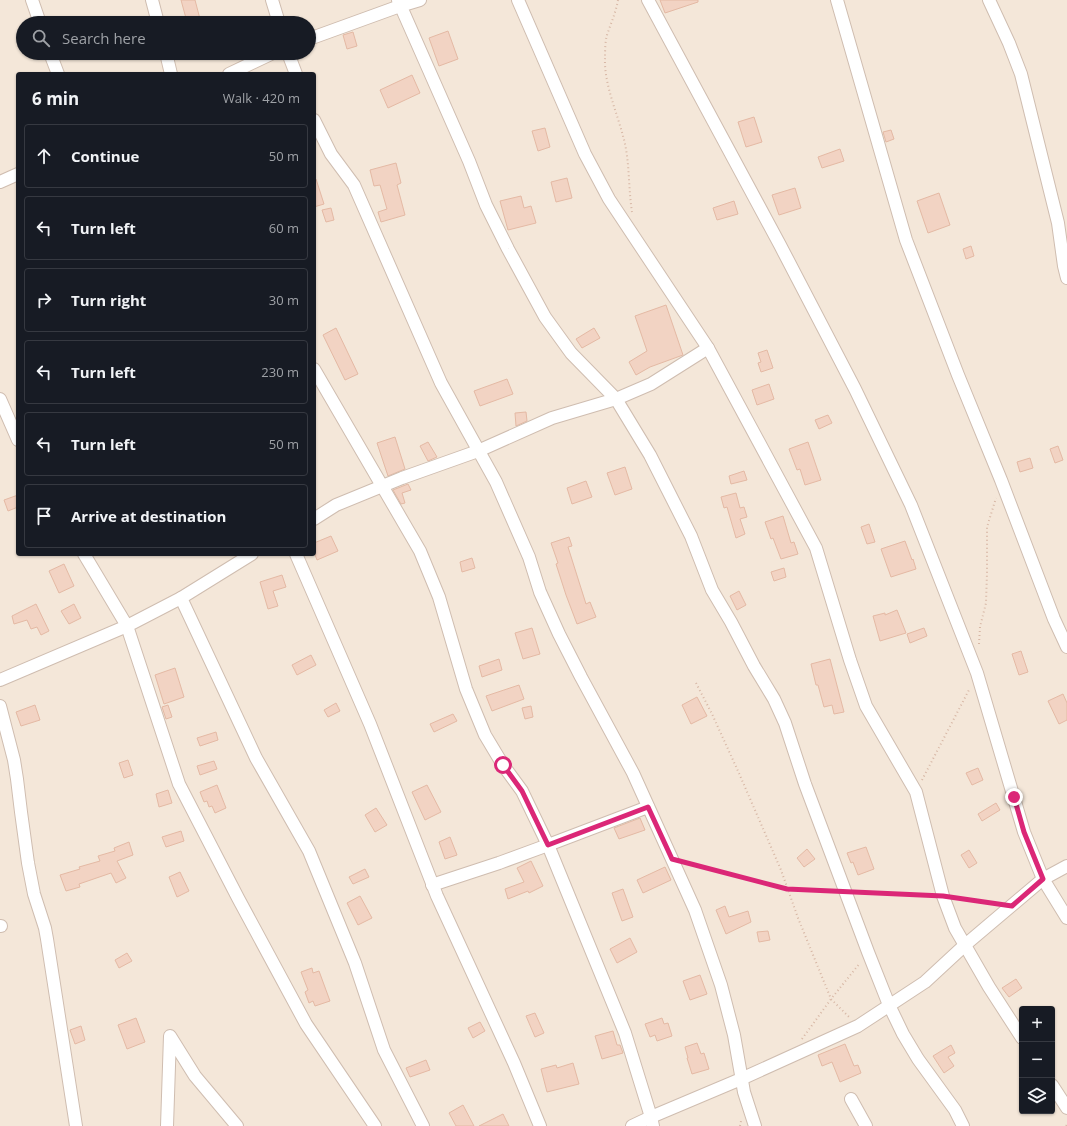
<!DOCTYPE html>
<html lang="en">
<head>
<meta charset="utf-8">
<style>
  body { margin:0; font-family:"Open Sans",sans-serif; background:#20242c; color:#f1f3f6 }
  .controls { position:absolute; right:12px; bottom:12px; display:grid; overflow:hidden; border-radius:4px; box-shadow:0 1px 3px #0004 }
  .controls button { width:36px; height:36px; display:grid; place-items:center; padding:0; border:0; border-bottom:1px solid #363941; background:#171b24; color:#f1f3f6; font:20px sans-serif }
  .stop { position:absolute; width:12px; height:12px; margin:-9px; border:3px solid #db2777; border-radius:50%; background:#fff }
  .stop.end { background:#db2777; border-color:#fff; box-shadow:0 1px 4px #0008 }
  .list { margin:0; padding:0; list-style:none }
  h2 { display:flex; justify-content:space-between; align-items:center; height:52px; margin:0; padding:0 16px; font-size:17px }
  h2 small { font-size:13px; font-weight:400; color:#9ea1a6 }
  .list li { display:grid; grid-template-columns:26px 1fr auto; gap:12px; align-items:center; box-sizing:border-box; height:64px; margin:0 8px 8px; padding:0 8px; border:1px solid #363941; border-radius:4px }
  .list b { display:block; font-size:15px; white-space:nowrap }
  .list em { font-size:13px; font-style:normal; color:#9ea1a6 }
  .icon { flex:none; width:22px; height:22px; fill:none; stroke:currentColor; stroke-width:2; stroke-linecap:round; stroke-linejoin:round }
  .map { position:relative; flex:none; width:1067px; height:1126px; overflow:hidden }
  .search { position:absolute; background:#171b24; box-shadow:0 1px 3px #0004; left:16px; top:16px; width:300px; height:44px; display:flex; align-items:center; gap:10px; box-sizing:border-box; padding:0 14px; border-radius:22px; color:#9ea1a6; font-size:15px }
  .panel { position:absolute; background:#171b24; box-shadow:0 1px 3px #0004; left:16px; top:72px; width:300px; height:484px; border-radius:4px }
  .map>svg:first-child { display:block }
</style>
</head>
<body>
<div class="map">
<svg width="1067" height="1126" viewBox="0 0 1067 1126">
  <rect width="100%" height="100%" fill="#fcf5eb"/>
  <path fill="#f4e7d9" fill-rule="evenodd" d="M0,0H1067V1126H0ZM23,23H309V53H23ZM18,74H314V554H18ZM1022,1009H1052V1111H1022Z"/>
  <g fill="#f2d3c3" stroke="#e4b9a4">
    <path d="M181,0H195L200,19L187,22Z"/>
    <path d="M660,0H698V2L665,13Z"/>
    <path d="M448,31L458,59L439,66L429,38Z"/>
    <path d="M353,32L357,46L347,49L343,35Z"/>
    <path d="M412,75L420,93L388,108L380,90Z"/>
    <path d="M754,117L762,142L746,147L738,122Z"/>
    <path d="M545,128L550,147L538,151L532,131Z"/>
    <path d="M891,130L894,139L886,142L883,132Z"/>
    <path d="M840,149L844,161L822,168L818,157Z"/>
    <path d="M396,163L401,183L397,185L405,215L381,222L378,212L387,209L380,185L374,186L370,170Z"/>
    <path d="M567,178L572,198L556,202L551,182Z"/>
    <path d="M316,179L324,204L314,207V180Z"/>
    <path d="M795,188L801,208L779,215L772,195Z"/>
    <path d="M939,193L950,225L928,233L917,201Z"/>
    <path d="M521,196L524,208L531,206L536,223L508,230L500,201Z"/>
    <path d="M734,201L738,214L717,220L713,208Z"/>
    <path d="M331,208L334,220L326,222L322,210Z"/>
    <path d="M971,246L974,256L966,259L963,249Z"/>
    <path d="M666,305L683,355L650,367L636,375L629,362L647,351L635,316Z"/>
    <path d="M336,328L358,374L345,380L323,335Z"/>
    <path d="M594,328L600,338L582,348L576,339Z"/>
    <path d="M767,350L773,368L761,372L758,363L761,362L758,353Z"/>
    <path d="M507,379L513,394L480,406L474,391Z"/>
    <path d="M769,384L774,399L757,405L752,390Z"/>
    <path d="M526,412L527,421L516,426L515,413Z"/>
    <path d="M828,415L832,423L819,429L815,420Z"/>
    <path d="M395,437L405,469L388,476L377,443Z"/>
    <path d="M428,442L437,457L428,461L420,446Z"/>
    <path d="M808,442L821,480L805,485L800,469L797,470L789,449Z"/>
    <path d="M1058,446L1063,460L1055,463L1050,449Z"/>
    <path d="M1030,458L1033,468L1020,472L1017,462Z"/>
    <path d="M625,467L632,489L615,495L607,473Z"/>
    <path d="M744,471L747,480L731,484L729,476Z"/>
    <path d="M586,481L592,497L572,504L567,488Z"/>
    <path d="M408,484L411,490L402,493L405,503L401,504L393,490Z"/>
    <path d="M736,493L740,508L744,507L747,517L740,519L745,534L736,538L727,507L724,508L721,497Z"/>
    <path d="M18,495V507L8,511L4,500Z"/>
    <path d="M783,516L791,543L794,542L798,554L781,559L773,538L771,539L765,522Z"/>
    <path d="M869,524L875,542L867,544L861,527Z"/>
    <path d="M331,536L338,551L317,560L314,552V543Z"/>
    <path d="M569,537L572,546L568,547L586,604L590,602L596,617L577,624L566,595L556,564L558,563L551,543Z"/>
    <path d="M905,541L912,560L913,559L916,569L891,577L881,549Z"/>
    <path d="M472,558L475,568L462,572L460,562Z"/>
    <path d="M64,564L74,586L59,593L49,571Z"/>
    <path d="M784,568L786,577L774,581L771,572Z"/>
    <path d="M282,575L286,587L273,591L278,606L268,609L260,582Z"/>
    <path d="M739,591L746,605L737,610L730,596Z"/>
    <path d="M36,604L49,631L41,635L37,627L31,629L27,620L14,624L12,616Z"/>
    <path d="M74,604L81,618L69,624L61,611Z"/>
    <path d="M897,610L906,633L880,641L873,616L885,613V615Z"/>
    <path d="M532,628L540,654L523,659L515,633Z"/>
    <path d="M924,628L927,636L910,643L907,634Z"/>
    <path d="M1021,651L1028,672L1019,675L1012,654Z"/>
    <path d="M311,655L316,665L297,675L292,665Z"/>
    <path d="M499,659L502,670L482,677L479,666Z"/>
    <path d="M830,659L844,712L834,714L832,705L824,707L818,685H816L811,664Z"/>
    <path d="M175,668L184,697L164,704L155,675Z"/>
    <path d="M519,685L524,699L492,711L486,696Z"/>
    <path d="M1063,694L1067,703V720L1059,724L1048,701Z"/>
    <path d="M697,697L707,716L691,724L682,705Z"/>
    <path d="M336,703L340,711L328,717L324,710Z"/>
    <path d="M35,705L40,720L21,726L16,712Z"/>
    <path d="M168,705L172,717L166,719L162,707Z"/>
    <path d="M531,706L533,717L525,719L522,708Z"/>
    <path d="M453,714L457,721L434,732L430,724Z"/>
    <path d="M216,732L218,740L200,746L197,738Z"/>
    <path d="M128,760L133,775L124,778L119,763Z"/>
    <path d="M214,761L217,769L200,775L197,766Z"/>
    <path d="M978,768L983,780L972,785L966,773Z"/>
    <path d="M217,785L226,808L215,813L212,806L209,807L207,801L204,802L200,792Z"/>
    <path d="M427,785L441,812L425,820L412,792Z"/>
    <path d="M168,790L172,803L159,807L156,794Z"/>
    <path d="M996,803L1000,810L982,821L978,814Z"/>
    <path d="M376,808L387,825L375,832L365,815Z"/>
    <path d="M640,818L645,830L619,839L614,828Z"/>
    <path d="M181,831L184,841L166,847L162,837Z"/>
    <path d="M450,837L457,855L445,859L439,842Z"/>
    <path d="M129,842L133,855L117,861L126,878L116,883L111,873L79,884L80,887L66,891L60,875L80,869L79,867L100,861L98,856L115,851L114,848Z"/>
    <path d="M866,847L874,869L858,875L853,862L851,863L847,853Z"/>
    <path d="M807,849L815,859L804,867L797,858Z"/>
    <path d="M969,850L977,863L969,868L961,855Z"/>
    <path d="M531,861L543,886L529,893L528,891L508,899L505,889L524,882L517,868Z"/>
    <path d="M665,867L671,880L643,893L637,880Z"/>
    <path d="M365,869L369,877L353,884L349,877Z"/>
    <path d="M180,872L189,891L177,897L169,877Z"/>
    <path d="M623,889L633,917L622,921L612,893Z"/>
    <path d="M360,896L372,918L358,925L347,903Z"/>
    <path d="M725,906L729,917L748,911L751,922L726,934L716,910Z"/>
    <path d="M768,931L770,940L759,942L757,932Z"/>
    <path d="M630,938L637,952L617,963L610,949Z"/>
    <path d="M127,953L132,961L119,968L115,960Z"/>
    <path d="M312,968L313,973L319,971L330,1001L315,1006L313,1001L309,1003L305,992L308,990L301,972Z"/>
    <path d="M700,975L707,994L690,1000L683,981Z"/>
    <path d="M1016,979L1022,988L1009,997L1002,988Z"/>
    <path d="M535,1013L544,1033L535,1037L526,1016Z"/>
    <path d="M136,1018L145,1042L127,1049L118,1025Z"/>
    <path d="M662,1018L664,1024L668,1023L672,1036L657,1041L655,1035L650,1037L645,1024Z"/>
    <path d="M480,1022L485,1031L473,1038L468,1028Z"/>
    <path d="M81,1026L85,1040L75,1044L70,1030Z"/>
    <path d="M613,1031L617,1045H620L623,1053L602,1059L595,1036Z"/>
    <path d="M697,1043L701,1054L704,1053L709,1069L692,1074L687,1058H688L685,1047Z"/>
    <path d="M845,1044L854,1066L858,1065L861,1073L840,1082L832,1062L822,1066L818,1055Z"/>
    <path d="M951,1045L955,1053L948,1057L954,1066L944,1073L933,1056Z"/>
    <path d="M426,1060L430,1070L410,1077L406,1068Z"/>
    <path d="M573,1063L579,1084L547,1092L541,1069L556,1065L557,1068Z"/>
    <path d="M463,1105L474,1126H456L449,1113Z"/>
    <path d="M503,1114L509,1126H479Z"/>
  </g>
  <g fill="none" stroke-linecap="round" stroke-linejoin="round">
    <defs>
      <g id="minor">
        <path d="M32,0L40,23"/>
        <path d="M152,0L158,23"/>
        <path d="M272,0L279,23"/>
        <path d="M398,0L469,161L486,205L508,249L545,317L571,353L616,399L650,455L691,536L712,590L731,622L754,666L774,699L785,723L805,784L868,952L889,1005L903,1034L918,1059L955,1110L963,1126"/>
        <path d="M518,0L585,154L609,199L708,348"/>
        <path d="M648,0L780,245L855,389L911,505L977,673L1024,832L1043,879L1067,918"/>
        <path d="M837,0L906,240L958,375L1001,480L1054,619L1067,647"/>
        <path d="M989,0L1009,43L1021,74L1058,223L1064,266L1067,278"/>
        <path d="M309,39L400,6L420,0"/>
        <path d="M50,53L58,74"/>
        <path d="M166,53L171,74"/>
        <path d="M288,53L296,74"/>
        <path d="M229,74L273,53"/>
        <path d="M314,120L331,154L354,185L441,383L496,482L529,557L540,592L559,634L581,677L633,773L695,910L721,985L734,1035L744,1092L755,1126"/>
        <path d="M0,182L18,174"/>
        <path d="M314,369L420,551L439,597L466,689L485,735L503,765L522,791L548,845L648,807"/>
        <path d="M0,399L18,440"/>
        <path d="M314,519L336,505L402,478L478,451L552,418L616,399L651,384L708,348L816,548L850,660L866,706L916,792L943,896L955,928L989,987L1022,1038"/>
        <path d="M252,554L181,598L256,758L309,851L355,963L384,1050L423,1126"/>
        <path d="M296,554L370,724L437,896L514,1063L540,1126"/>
        <path d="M181,598L127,626L179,784L238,898L306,1024L375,1126"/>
        <path d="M0,680L127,626L84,554"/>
        <path d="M0,706L14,760L17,779L21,812L28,863L34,894L45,928L47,939L76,1126"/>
        <path d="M432,885L499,863L548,845L625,1033L651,1117L741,1079L858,1026L925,982L965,945L1043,879L1067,866"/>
        <path d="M0,926H1"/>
        <path d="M1052,1085L1067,1108"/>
        <path d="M851,1099L866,1126"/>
        <path d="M167,1126L170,1036L195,1076L237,1126"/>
        <path d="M632,1126L651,1117L653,1126"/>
      </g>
    </defs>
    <use href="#minor" stroke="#cfbdb0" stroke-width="14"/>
    <g stroke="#d7b7a5" stroke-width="2" stroke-dasharray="1 3" stroke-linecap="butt">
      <path d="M618,0C616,12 611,23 607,35C605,42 605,52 605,59C604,83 617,113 623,136C630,160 628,186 632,212"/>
      <path d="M979,644L980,627L986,603L987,573V527L996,498"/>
      <path d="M696,683L712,714L738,771L781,870L798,918L831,999L850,1018"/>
      <path d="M922,780L970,688"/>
      <path d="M685,862L787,889L833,892"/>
      <path d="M857,893L931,895"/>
      <path d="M955,898L996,904"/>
      <path d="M802,1039L831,999L860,963"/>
      <path d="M740,1126L741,1121"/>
      <path d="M1066,1126L1067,1125"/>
    </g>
    <use href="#minor" stroke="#fff" stroke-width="12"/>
  </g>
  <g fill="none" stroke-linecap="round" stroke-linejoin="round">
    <path stroke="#db2777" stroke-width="5" d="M503,765L522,791L548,845L648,807L672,859L787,889L943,896L1012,906L1043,879L1024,832L1014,797"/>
  </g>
</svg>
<div class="controls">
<button>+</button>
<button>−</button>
<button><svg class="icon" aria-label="layers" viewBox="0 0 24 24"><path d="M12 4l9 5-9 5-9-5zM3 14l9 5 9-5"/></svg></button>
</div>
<div class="stop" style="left:503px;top:765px"></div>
<div class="stop end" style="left:1014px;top:797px"></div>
<div class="search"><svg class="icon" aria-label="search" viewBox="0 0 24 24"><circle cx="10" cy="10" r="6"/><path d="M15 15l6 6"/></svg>Search here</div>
<section class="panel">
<h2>6 min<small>Walk · 420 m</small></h2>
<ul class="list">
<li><svg class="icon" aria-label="ahead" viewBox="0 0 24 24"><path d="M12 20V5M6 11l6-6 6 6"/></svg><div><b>Continue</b></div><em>50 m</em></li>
<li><svg class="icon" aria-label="left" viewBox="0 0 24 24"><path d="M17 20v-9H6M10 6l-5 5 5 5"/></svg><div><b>Turn left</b></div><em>60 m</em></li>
<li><svg class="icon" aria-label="right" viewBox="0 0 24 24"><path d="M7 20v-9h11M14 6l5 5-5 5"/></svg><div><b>Turn right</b></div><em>30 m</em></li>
<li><svg class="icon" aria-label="left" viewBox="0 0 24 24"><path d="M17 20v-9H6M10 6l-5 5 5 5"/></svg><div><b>Turn left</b></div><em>230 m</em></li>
<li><svg class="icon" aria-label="left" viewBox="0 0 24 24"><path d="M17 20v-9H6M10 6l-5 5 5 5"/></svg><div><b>Turn left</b></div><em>50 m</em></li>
<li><svg class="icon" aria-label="arrive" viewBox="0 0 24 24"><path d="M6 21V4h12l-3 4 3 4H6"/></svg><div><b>Arrive at destination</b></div></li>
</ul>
</section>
</div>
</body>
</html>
